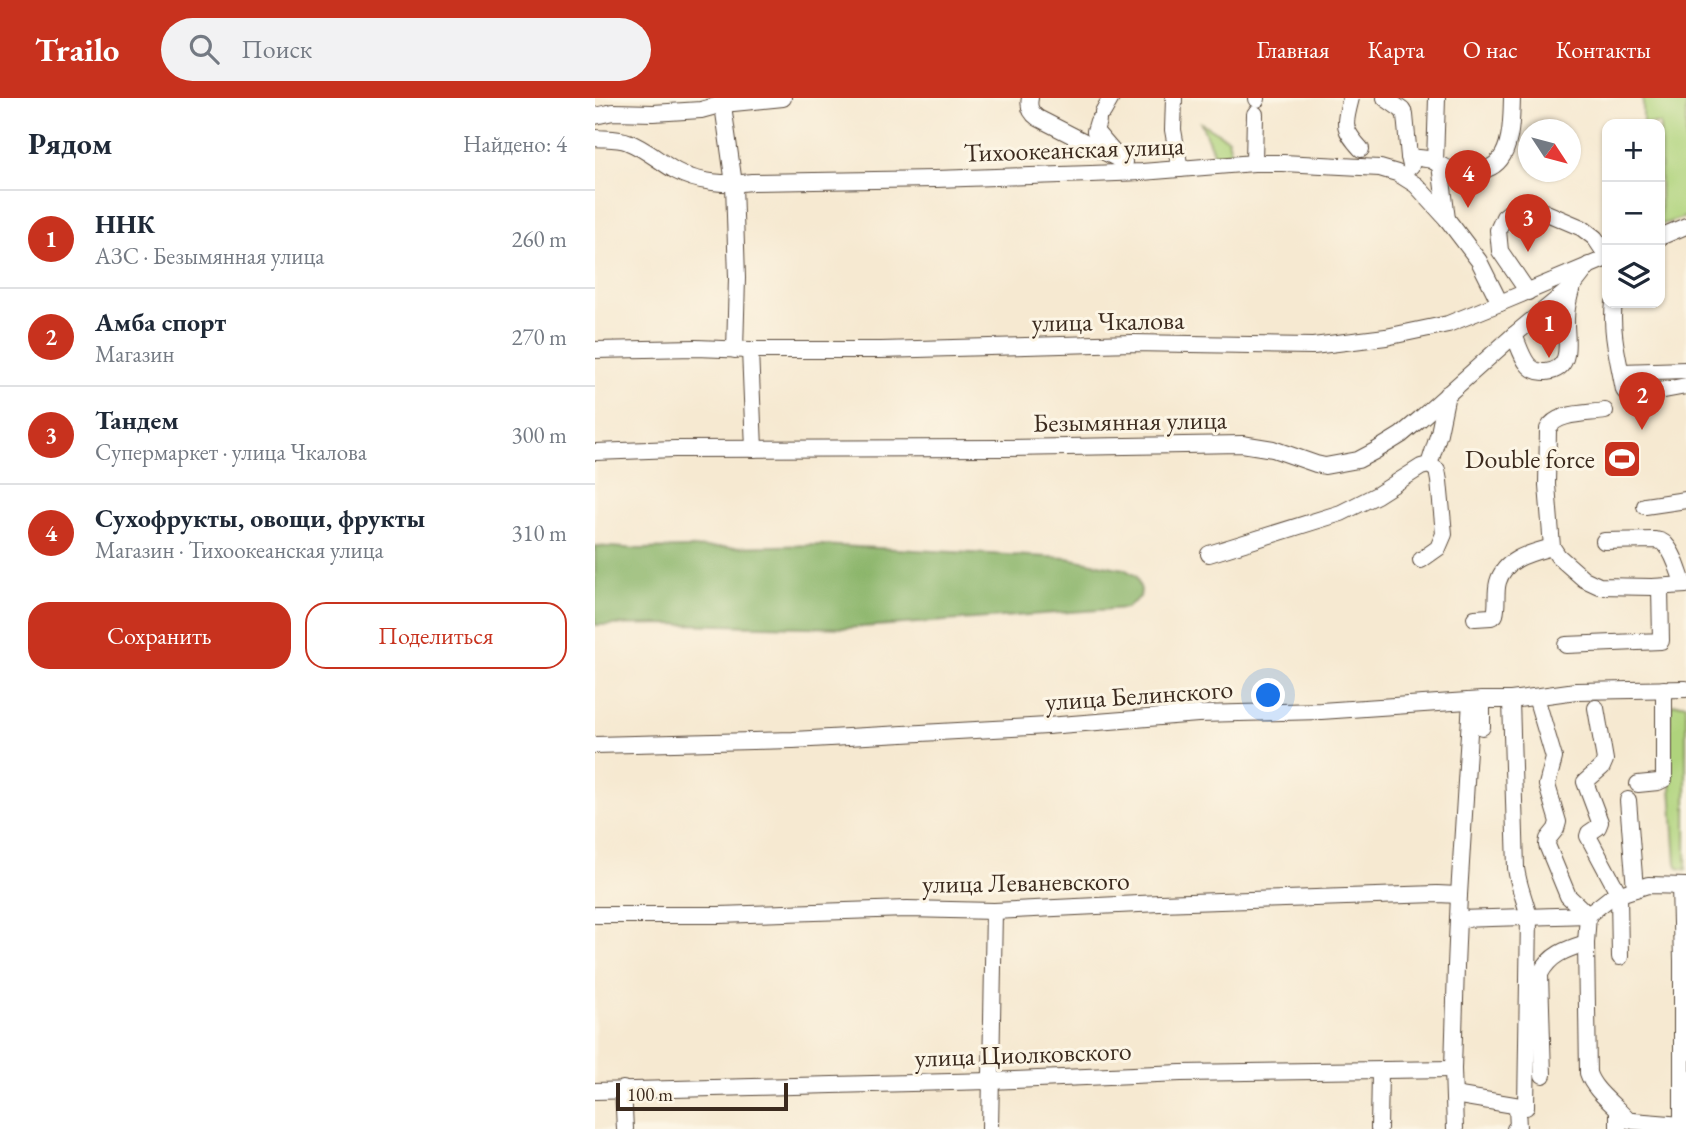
<!DOCTYPE html>
<html lang="ru">
<head>
<meta charset="utf-8">
<style>
  body { margin:0; font-family:"EB Garamond",serif; background:#f2f2f3; color:#1f2937 }
  .controls { position:absolute; right:21px; top:21px; display:grid; overflow:hidden; border-radius:14px; box-shadow:0 2px 5px #0004 }
  .controls button { width:63px; height:63px; display:grid; place-items:center; padding:0; border:0; border-bottom:2px solid #e0e1e3; background:#fff; color:#1f2937; font:35px sans-serif }
  .compass { position:absolute; left:923px; top:21px; width:63px; height:63px; border-radius:50%; background:#fff; box-shadow:0 2px 5px #0004; rotate:126deg }
  .scale { position:absolute; left:21px; bottom:18px; width:172px; box-sizing:border-box; padding-left:7px; border:4px solid #3b2a1e; border-top:0; font-size:19px; line-height:24px; white-space:nowrap; color:#3b2a1e; -webkit-text-stroke:5px #fcf5e5; paint-order:stroke }
  .you { position:absolute; left:674px; top:598px; width:24px; height:24px; margin:-18px; border:5px solid #fff; border-radius:50%; background:#1a73e8; box-shadow:0 0 0 10px #1a73e833 }
  .badge { display:grid; place-items:center; width:46px; height:46px; border-radius:50%; background:#c8321e; color:#fff; font-size:23px; font-weight:700 }
  .pin { position:absolute; translate:-50% -58px; filter:drop-shadow(0 2px 4px #0008) }
  .pin::after { content:''; position:absolute; top:37px; width:24px; height:21px; background:inherit; clip-path:polygon(0 0,100% 0,50% 100%) }
  .list { margin:0; padding:0; list-style:none }
  h2 { display:flex; justify-content:space-between; align-items:center; height:91px; margin:0; padding:0 28px; font-size:30px }
  h2 small { font-size:23px; font-weight:400; color:#747a83 }
  .list li { display:grid; grid-template-columns:46px 1fr auto; gap:21px; align-items:center; box-sizing:border-box; height:98px; padding:0 28px; border-top:2px solid #e0e1e3 }
  .list b { display:block; font-size:26px; white-space:nowrap }
  .list p { margin:0; font-size:23px; white-space:nowrap; color:#747a83 }
  .list em { font-size:23px; font-style:normal; color:#747a83 }
  .actions { display:flex; gap:14px; padding:21px 28px }
  .actions a { flex:1; padding:16px 0; border:2px solid #c8321e; border-radius:21px; text-align:center; font-size:24px; color:#c8321e }
  .actions .main { background:#c8321e; color:#fff }
  .icon { flex:none; width:38px; height:38px; fill:none; stroke:currentColor; stroke-width:2; stroke-linecap:round; stroke-linejoin:round }
  .map { position:relative; flex:none; width:1091px; height:1031px; overflow:hidden }
  header { display:flex; align-items:center; gap:42px; box-sizing:border-box; height:98px; padding:0 35px; background:#c8321e; color:#fff }
  header strong { font-size:33px }
  nav { display:flex; gap:38px; margin-inline-start:auto; font-size:24px }
  .search { width:490px; height:63px; background:#f2f2f3; display:flex; align-items:center; gap:18px; box-sizing:border-box; padding:0 24px; border-radius:38px; color:#747a83; font-size:26px }
  main { display:flex }
  aside { flex:1; background:#fff }
  .map>svg:first-child { display:block }
</style>
</head>
<body>
<header>
<strong>Trailo</strong>
<div class="search"><svg class="icon" aria-label="search" viewBox="0 0 24 24"><circle cx="10" cy="10" r="6"/><path d="M15 15l6 6"/></svg>Поиск</div>
<nav><a>Главная</a><a>Карта</a><a>О нас</a><a>Контакты</a></nav>
</header>
<main>
<aside>
<h2>Рядом<small>Найдено: 4</small></h2>
<ul class="list">
<li><span class="badge">1</span><div><b>ННК</b><p>АЗС · Безымянная улица</p></div><em>260 m</em></li>
<li><span class="badge">2</span><div><b>Амба спорт</b><p>Магазин</p></div><em>270 m</em></li>
<li><span class="badge">3</span><div><b>Тандем</b><p>Супермаркет · улица Чкалова</p></div><em>300 m</em></li>
<li><span class="badge">4</span><div><b>Сухофрукты, овощи, фрукты</b><p>Магазин · Тихоокеанская улица</p></div><em>310 m</em></li>
</ul>
<div class="actions"><a class="main">Сохранить</a><a>Поделиться</a></div>
</aside>
<div class="map">
<svg width="1091" height="1031" viewBox="0 0 1091 1031">
  <rect width="100%" height="100%" fill="#fcf5e5"/>
  <filter id="ink" filterUnits="userSpaceOnUse"><feTurbulence type="fractalNoise" baseFrequency=".0143" numOctaves="2"/><feDisplacementMap in="SourceGraphic" scale="14" xChannelSelector="R" yChannelSelector="G"/><feConvolveMatrix kernelMatrix="1 2 1 2 8 2 1 2 1" color-interpolation-filters="sRGB"/></filter>
  <filter id="wash" filterUnits="userSpaceOnUse"><feTurbulence type="fractalNoise" baseFrequency=".00686" numOctaves="4" result="noise"/><feDisplacementMap in="SourceGraphic" scale="28" xChannelSelector="R" yChannelSelector="G"/><feGaussianBlur stdDeviation="1.57" result="paint"/><feColorMatrix in="noise" values="0 0 0 0 0 0 0 0 0 0 0 0 0 0 0 0 0 1.4 0 .05"/><feComposite in="paint" operator="in"/></filter>
  <g filter="url(#wash)">
    <rect width="100%" height="100%" fill="#f6e9d1"/>
    <g fill="#afd37b" stroke="#757e4c" stroke-width="2">
      <path d="M1048,0H1091V119L1065,127V26H1048Z"/>
      <path d="M606,25L633,41L637,59L622,64Z"/>
      <path d="M1079,606H1091V772L1083,770L1081,765L1075,673V609Z"/>
    </g>
    <path fill="#8bb56b" stroke="#637044" stroke-width="2" d="M225,447L472,460L529,471L541,478L546,492L545,499L531,510L252,530L83,526L0,527V448L45,451Z"/>
  </g>
  <g filter="url(#ink)">
    <g fill="none" stroke-linecap="round" stroke-linejoin="round">
      <defs>
        <g id="minor">
          <path d="M127,0L139,86L142,180L140,252"/>
          <path d="M435,0C433,9 436,15 443,20L529,64"/>
          <path d="M579,0L578,32L585,71"/>
          <path d="M756,0C749,27 747,30 766,51"/>
          <path d="M790,0L807,12L810,17L814,59L816,68"/>
          <path d="M662,1V0"/>
          <path d="M508,14L516,0"/>
          <path d="M0,18L18,14L58,15L106,12L128,6L188,0"/>
          <path d="M503,23L500,33L519,55"/>
          <path d="M0,40C10,41 24,40 33,44C51,51 65,64 81,73C103,85 132,87 157,84L340,81L496,76L547,74L659,65H688L785,70L802,75L821,87L852,121L884,163L905,205"/>
          <path d="M814,59C821,60 829,60 836,62C843,65 848,70 856,71C914,84 916,45 917,0"/>
          <path d="M840,64L842,0"/>
          <path d="M659,65L660,16"/>
          <path d="M845,67L852,121"/>
          <path d="M1065,139L1091,128"/>
          <path d="M933,194L905,153L903,132L909,119L914,115L927,109L940,110L987,130L1000,140L1012,158"/>
          <path d="M1019,205C1015,233 1024,264 1029,292L1032,296L1037,298L1091,288"/>
          <path d="M919,237C926,252 930,276 951,274C980,271 970,240 971,221C971,209 974,199 977,189"/>
          <path d="M0,252L101,250L155,252H286L537,245L718,248L791,239L853,226L905,205L1012,160"/>
          <path d="M155,252L159,351"/>
          <path d="M1026,274L1091,272"/>
          <path d="M1010,313C993,316 961,314 953,331L952,387L957,449L963,458L989,481L1004,488L1057,489L1091,487"/>
          <path d="M0,354L80,351L409,350L647,346L678,351L721,366L730,368L763,362L780,353L806,337L825,321L919,237L977,189L994,167"/>
          <path d="M834,367L844,335L852,296"/>
          <path d="M1050,408L1091,402"/>
          <path d="M1009,443L1060,442C1065,443 1068,443 1071,447C1080,457 1084,475 1089,487"/>
          <path d="M614,456L746,415L782,397L826,369L834,367L842,372L844,383L849,436L843,450L826,462"/>
          <path d="M880,520L896,519L900,517C903,506 900,495 903,484C910,460 936,455 957,449"/>
          <path d="M971,547L1066,543L1065,489"/>
          <path d="M941,599L959,660L952,687L963,724L961,731L953,741L952,747L973,798L993,817L991,845L993,975C998,990 1012,1001 1023,1012V1031"/>
          <path d="M1001,610L1010,662L1007,669L990,684L1005,724L1003,729L994,735L993,738L1024,796L1025,859"/>
          <path d="M887,629V602"/>
          <path d="M0,647L198,642L452,628L603,616L726,613L887,602H916L981,593L1091,591"/>
          <path d="M1043,686L1063,684L1069,681V591"/>
          <path d="M1033,702L1040,791"/>
          <path d="M1085,788L1087,863V1031"/>
          <path d="M0,817H124L312,811L399,813L565,805L842,796L864,797"/>
          <path d="M863,821L993,817L1016,799L1053,787L1091,788"/>
          <path d="M948,977L945,876C955,856 972,851 991,845"/>
          <path d="M28,991L30,1031"/>
          <path d="M0,993L395,983L586,975L858,971"/>
          <path d="M859,997L931,1009L934,819C930,802 923,787 921,770L916,602"/>
          <path d="M1023,1012L1033,1022L1038,1023L1087,1027L1091,1025"/>
          <path d="M395,1031L399,813"/>
          <path d="M784,1031L785,973"/>
          <path d="M860,1031L858,971L861,868L864,797L876,603"/>
          <path d="M920,1031L923,1030L922,1009"/>
        </g>
      </defs>
      <use href="#minor" stroke="#574739" stroke-width="18"/>
      <use href="#minor" stroke="#fff" stroke-width="16"/>
    </g>
  </g>
  <defs>
    <symbol id="stadium-square" viewBox="-11 -11 22 22"><rect x="-9" y="-9" width="18" height="18" rx="4" fill="#c8321e" stroke="#fcf5e5"/><path d="M0-5a6.5 5 0 1 0 0 10a6.5 5 0 1 0 0-10ZM-3.5-1.8h7v3.6h-7Z" fill="#fff"/></symbol>
  </defs>
  <g fill-rule="evenodd">
    <use href="#stadium-square" x="1005" y="339" width="44" height="44"/>
  </g>
  <g text-anchor="middle" dominant-baseline="central" stroke-width="6" stroke-linejoin="round" paint-order="stroke">
    <g font-size="26" fill="#3b2a1e" stroke="#fcf5e5">
      <text transform="translate(479 51) rotate(-2)">Тихоокеанская улица</text>
      <text transform="translate(513 223) rotate(-1)">улица Чкалова</text>
      <text transform="translate(535 323) rotate(-1)">Безымянная улица</text>
      <text transform="translate(544 597) rotate(-4)">улица Белинского</text>
      <text transform="translate(431 784) rotate(-1)">улица Леваневского</text>
      <text transform="translate(428 956) rotate(-2)">улица Циолковского</text>
    </g>
    <g font-size="26" fill="#3b2a1e" stroke="#fcf5e5" text-anchor="end">
      <text x="1000" y="361">Double force</text>
    </g>
  </g>
</svg>
<div class="controls">
<button>+</button>
<button>−</button>
<button><svg class="icon" aria-label="layers" viewBox="0 0 24 24"><path d="M12 4l9 5-9 5-9-5zM3 14l9 5 9-5"/></svg></button>
</div>
<svg class="compass" viewBox="-18 -18 36 36"><path d="M0-13l5 13h-10z" fill="#e53935"/><path d="M0 13l5-13h-10z" fill="#747a83"/></svg>
<div class="scale">100 m</div>
<div class="you"></div>
<div class="pin badge" style="left:954px;top:260px">1</div>
<div class="pin badge" style="left:1047px;top:332px">2</div>
<div class="pin badge" style="left:933px;top:154px">3</div>
<div class="pin badge" style="left:873px;top:110px">4</div>
</div>
</main>
</body>
</html>
